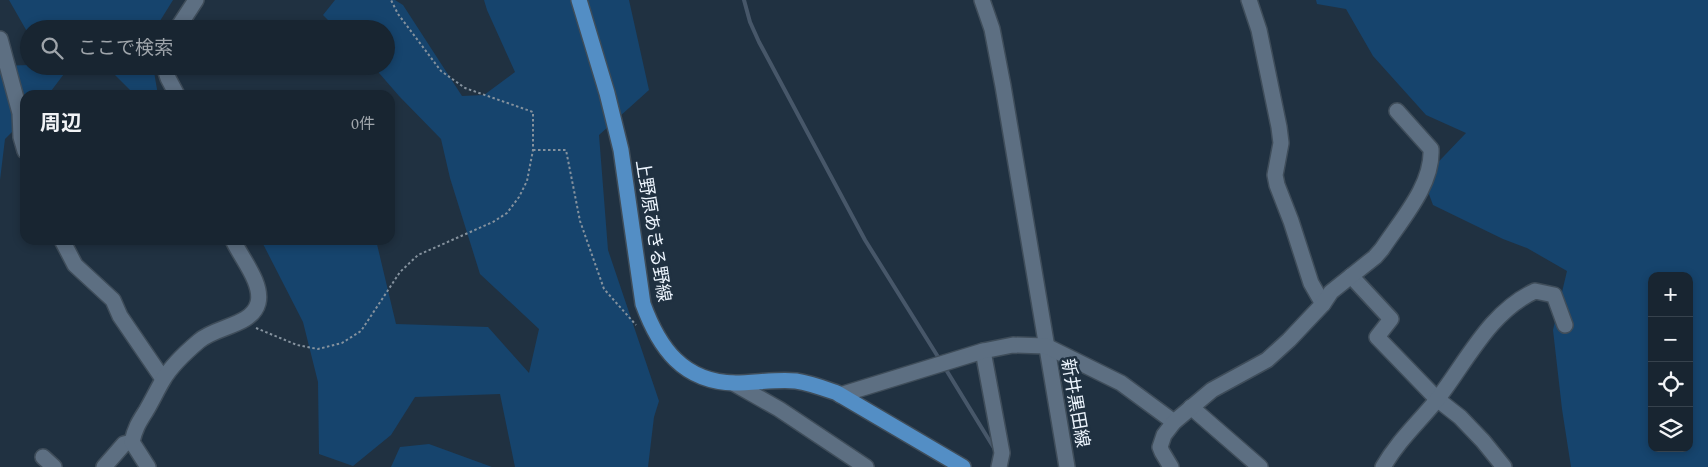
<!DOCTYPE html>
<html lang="ja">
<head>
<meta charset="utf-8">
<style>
  body { margin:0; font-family:Spectral,"Noto Sans JP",serif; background:#25313d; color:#f1f3f6 }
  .controls { position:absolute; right:15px; bottom:15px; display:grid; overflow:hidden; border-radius:10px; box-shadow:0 2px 8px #0003 }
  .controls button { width:45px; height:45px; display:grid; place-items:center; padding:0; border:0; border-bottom:1px solid #36424d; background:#182531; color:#f1f3f6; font:25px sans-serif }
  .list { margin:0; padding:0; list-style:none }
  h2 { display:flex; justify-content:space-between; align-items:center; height:65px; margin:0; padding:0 20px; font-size:21px }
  h2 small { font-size:16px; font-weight:400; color:#9fa5ab }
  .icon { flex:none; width:28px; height:28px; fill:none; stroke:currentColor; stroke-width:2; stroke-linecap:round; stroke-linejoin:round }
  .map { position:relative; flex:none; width:1708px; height:467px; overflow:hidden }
  .search { position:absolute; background:#182531; box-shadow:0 2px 8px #0003; left:20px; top:20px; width:375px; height:55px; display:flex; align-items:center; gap:12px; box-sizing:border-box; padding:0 18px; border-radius:28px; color:#9fa5ab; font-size:19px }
  .panel { position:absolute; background:#182531; box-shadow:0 2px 8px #0003; left:20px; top:90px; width:375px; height:155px; border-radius:15px }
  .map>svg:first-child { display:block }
</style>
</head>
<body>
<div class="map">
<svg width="1708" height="467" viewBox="0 0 1708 467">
  <rect width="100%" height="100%" fill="#203141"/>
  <g fill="#16446d" fill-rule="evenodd">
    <path d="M9,0H173L155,29H29V35Z"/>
    <path d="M335,0H395L403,5L462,96L484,95L515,72L487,10L484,0H629L649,90L599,135L608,250L659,401L654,417L648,467H515L500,394L415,397L391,435L353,466L319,454L318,382L303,322L261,240H376L396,324L488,327L529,373L539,329L480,274L450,178L441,139L399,96L373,66H386V29H337L323,15Z"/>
    <path d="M1316,0H1708V467H1571L1562,409L1553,330L1567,271L1527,248L1503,239L1433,205L1423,178L1466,133L1426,115L1373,56L1346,9L1317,4ZM1652,276H1689V448H1652Z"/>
    <path d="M29,65V66H70L48,95H25V119L5,139L0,180V66Z"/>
    <path d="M106,66H153L158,95H135Z"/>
    <path d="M429,444L492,467H391L400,447Z"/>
  </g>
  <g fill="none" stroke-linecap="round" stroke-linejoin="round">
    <g stroke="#475769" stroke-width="4">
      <path d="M744,0L750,22L759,42L865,240L940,360"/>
      <path d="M945,368L994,448"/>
    </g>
    <defs>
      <g id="minor">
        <path d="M982,0L992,29L1003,86L1067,467"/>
        <path d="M1249,0L1259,30L1279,127L1281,143L1275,175L1277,185L1291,221L1311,283L1323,304"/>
        <path d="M177,29L196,0"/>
        <path d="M0,39L20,113L21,137L25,151"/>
        <path d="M164,66L168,78L177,95"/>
        <path d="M62,240L75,265L113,300L120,316L163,379"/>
        <path d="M1351,276L1391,319L1377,337L1437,399L1460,417L1483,441L1504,467"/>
        <path d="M983,351L1002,453L999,467"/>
        <path d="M733,383L779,409L866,467"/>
        <path d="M840,395L983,351L1013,345L1046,346L1121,383L1174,422"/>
        <path d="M1191,407L1260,467"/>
        <path d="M43,457L54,467"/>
        <path d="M104,467L124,444L132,442"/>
        <path d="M148,467L132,442C135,428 139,422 146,411C152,401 157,390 163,380C171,366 186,352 199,341C216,326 252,326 258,303C263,283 241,258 233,240"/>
        <path d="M1171,467L1162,452L1160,447L1164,435L1174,422L1212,390L1267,360L1289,340L1323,304L1331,292L1375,257L1382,249C1401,220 1433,185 1431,149L1397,111"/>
        <path d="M1383,467C1398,441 1417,424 1436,401C1466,363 1489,312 1535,291L1554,295L1565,325"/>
      </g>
      <path id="major" d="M579,0L607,93L621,150L643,304C659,348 683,382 735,383C755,383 776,379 796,381C810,383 823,388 837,393L963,467"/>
    </defs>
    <use href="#minor" stroke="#3f4d5a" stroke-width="18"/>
    <use href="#major" stroke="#3f4d5a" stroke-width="18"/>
    <g stroke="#85929e" stroke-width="2" stroke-dasharray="2.5 2.5" stroke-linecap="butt">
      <path d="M533,150H566L580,221L604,289L636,325"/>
      <path d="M256,328L297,345L318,349L342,343L361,331L400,272L418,255L493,222L507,213L519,197L527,181L533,150V112L465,88L441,71L398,14L391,0"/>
    </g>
    <use href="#minor" stroke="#5d6f82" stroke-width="15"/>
    <use href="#major" stroke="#538ec5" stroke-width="15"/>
  </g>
  <g text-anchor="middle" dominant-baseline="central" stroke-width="5" stroke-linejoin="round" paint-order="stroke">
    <g font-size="18" fill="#ecf4fd" stroke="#203141">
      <text transform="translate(653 231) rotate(81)">上野原あきる野線</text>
      <text transform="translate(1075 403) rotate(80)">新井黒田線</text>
    </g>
  </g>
</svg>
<div class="controls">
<button>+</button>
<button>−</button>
<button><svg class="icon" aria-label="locate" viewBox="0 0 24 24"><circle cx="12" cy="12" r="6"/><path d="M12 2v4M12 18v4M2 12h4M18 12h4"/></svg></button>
<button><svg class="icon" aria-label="layers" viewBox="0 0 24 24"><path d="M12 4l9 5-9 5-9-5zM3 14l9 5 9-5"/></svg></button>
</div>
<div class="search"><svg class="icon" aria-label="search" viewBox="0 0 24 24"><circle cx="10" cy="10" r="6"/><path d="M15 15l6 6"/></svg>ここで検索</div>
<section class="panel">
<h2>周辺<small>0件</small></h2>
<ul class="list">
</ul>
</section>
</div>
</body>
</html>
